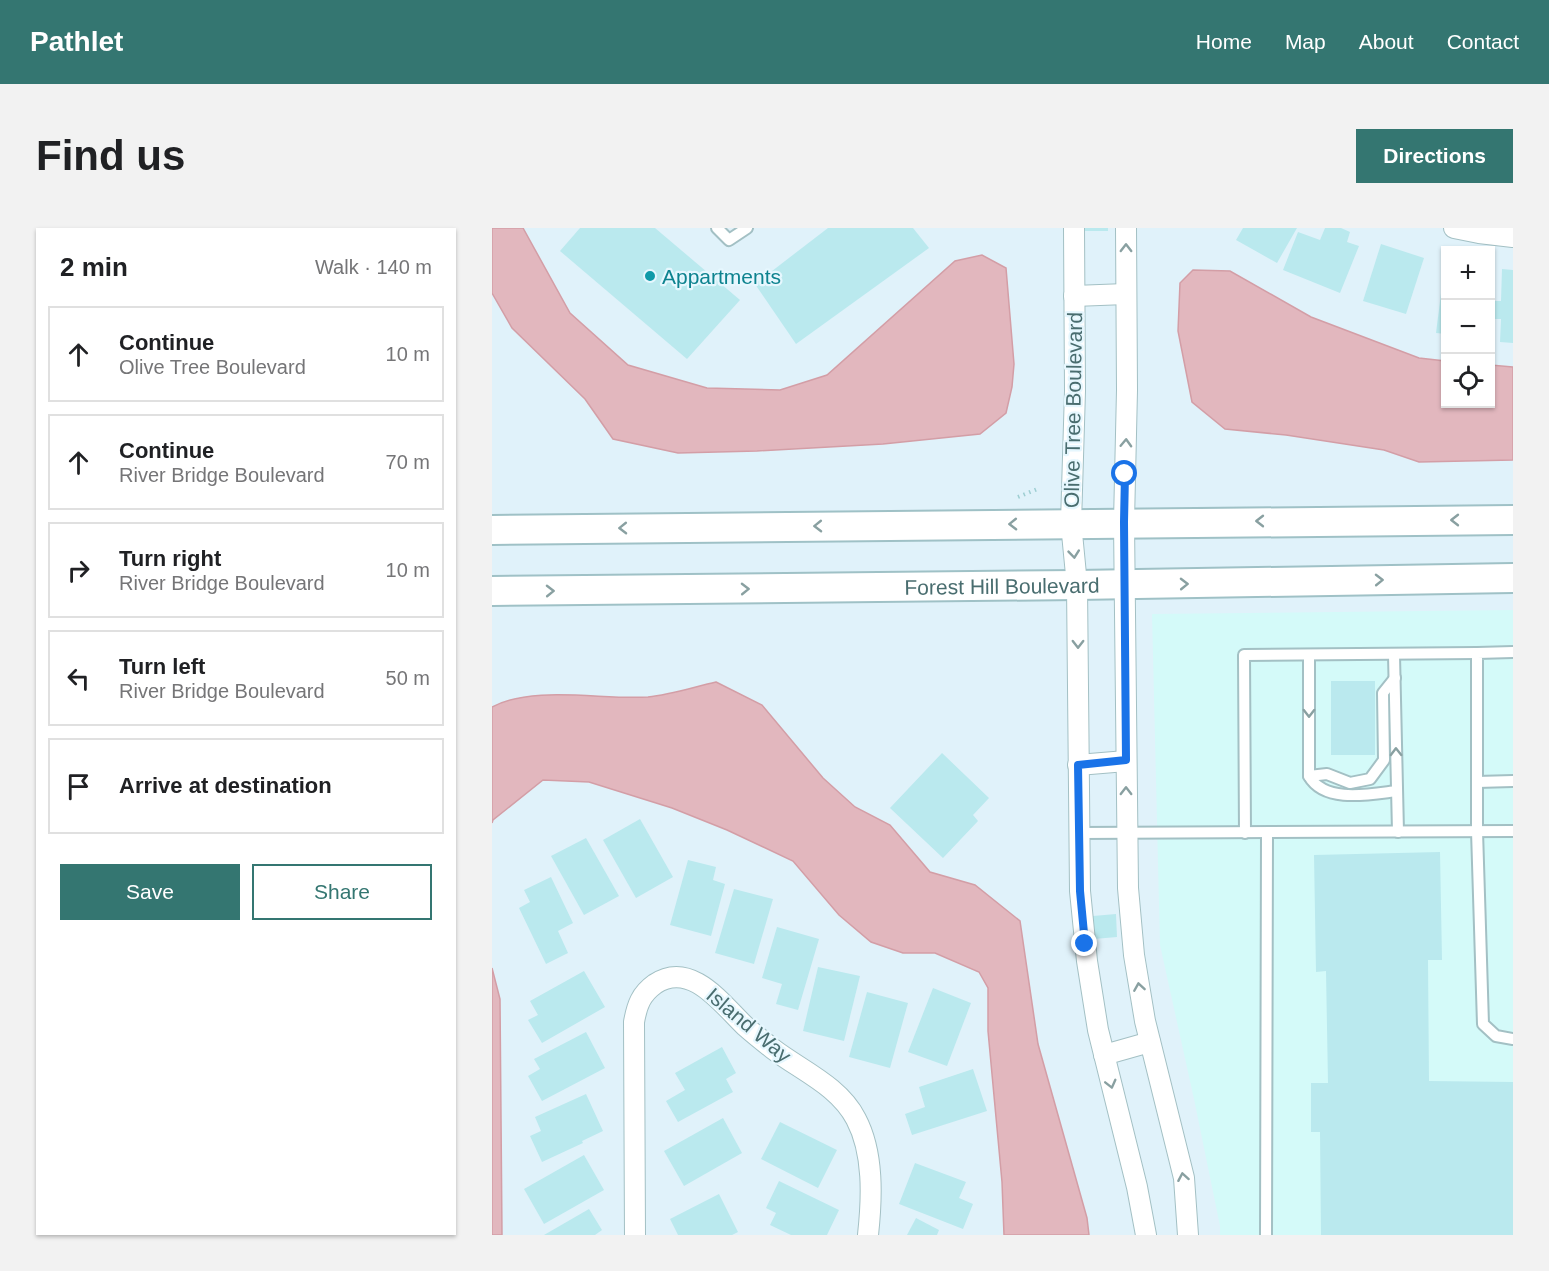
<!DOCTYPE html>
<html lang="en">
<head>
<meta charset="utf-8">
<style>
  body { margin:0; font-family:Helvetica,sans-serif; background:#f2f2f2; color:#202124 }
  .controls { position:absolute; right:18px; top:18px; display:grid; overflow:hidden; border-radius:0px; box-shadow:0 2px 4px #0004 }
  .controls button { width:54px; height:54px; display:grid; place-items:center; padding:0; border:0; border-bottom:2px solid #e0e0e0; background:#fff; color:#202124; font:30px sans-serif }
  .stop { position:absolute; width:18px; height:18px; margin:-14px; border:4px solid #1a73e8; border-radius:50%; background:#fff }
  .stop.end { background:#1a73e8; border-color:#fff; box-shadow:0 2px 6px #0008 }
  .list { margin:0; padding:0; list-style:none }
  h2 { display:flex; justify-content:space-between; align-items:center; height:78px; margin:0; padding:0 24px; font-size:26px }
  h2 small { font-size:20px; font-weight:400; color:#757577 }
  .list li { display:grid; grid-template-columns:39px 1fr auto; gap:18px; align-items:center; box-sizing:border-box; height:96px; margin:0 12px 12px; padding:0 12px; border:2px solid #e0e0e0; border-radius:0px }
  .list b { display:block; font-size:22px; white-space:nowrap }
  .list p { margin:0; font-size:20px; white-space:nowrap; color:#757577 }
  .list em { font-size:20px; font-style:normal; color:#757577 }
  .actions { display:flex; gap:12px; padding:18px 24px }
  .actions a { flex:1; padding:14px 0; border:2px solid #347671; border-radius:0px; text-align:center; font-size:21px; color:#347671 }
  .actions .main { background:#347671; color:#fff }
  .icon { flex:none; width:33px; height:33px; fill:none; stroke:currentColor; stroke-width:2; stroke-linecap:round; stroke-linejoin:round }
  .map { position:relative; flex:none; width:1021px; height:1007px; overflow:hidden; border-radius:0px }
  header { display:flex; align-items:center; gap:36px; box-sizing:border-box; height:84px; padding:0 30px; background:#347671; color:#fff }
  header strong { font-size:28px }
  nav { display:flex; gap:33px; margin-inline-start:auto; font-size:21px }
  .intro { display:flex; align-items:center; justify-content:space-between; box-sizing:border-box; height:144px; padding:0 36px }
  h1 { margin:0; font-size:42px }
  .button { padding:15px 27px; border-radius:0px; background:#347671; color:#fff; font-size:21px; font-weight:700 }
  main { display:flex; gap:36px; padding:0 36px }
  aside { flex:1; background:#fff; border-radius:0px; box-shadow:0 2px 4px #0004 }
  .map>svg:first-child { display:block }
</style>
</head>
<body>
<header>
<strong>Pathlet</strong>
<nav><a>Home</a><a>Map</a><a>About</a><a>Contact</a></nav>
</header>
<div class="intro"><h1>Find us</h1><a class="button">Directions</a></div>
<main>
<aside>
<h2>2 min<small>Walk · 140 m</small></h2>
<ul class="list">
<li><svg class="icon" aria-label="ahead" viewBox="0 0 24 24"><path d="M12 20V5M6 11l6-6 6 6"/></svg><div><b>Continue</b><p>Olive Tree Boulevard</p></div><em>10 m</em></li>
<li><svg class="icon" aria-label="ahead" viewBox="0 0 24 24"><path d="M12 20V5M6 11l6-6 6 6"/></svg><div><b>Continue</b><p>River Bridge Boulevard</p></div><em>70 m</em></li>
<li><svg class="icon" aria-label="right" viewBox="0 0 24 24"><path d="M7 20v-9h11M14 6l5 5-5 5"/></svg><div><b>Turn right</b><p>River Bridge Boulevard</p></div><em>10 m</em></li>
<li><svg class="icon" aria-label="left" viewBox="0 0 24 24"><path d="M17 20v-9H6M10 6l-5 5 5 5"/></svg><div><b>Turn left</b><p>River Bridge Boulevard</p></div><em>50 m</em></li>
<li><svg class="icon" aria-label="arrive" viewBox="0 0 24 24"><path d="M6 21V4h12l-3 4 3 4H6"/></svg><div><b>Arrive at destination</b></div></li>
</ul>
<div class="actions"><a class="main">Save</a><a>Share</a></div>
</aside>
<div class="map">
<svg width="1021" height="1007" viewBox="0 0 1021 1007">
  <rect width="100%" height="100%" fill="#e0f2fa"/>
  <path fill="#d4faf9" d="M1021,382V1007H728V998L702,871L668,717L660,386Z"/>
  <g fill="#e2b7be" stroke="#d39ea6" stroke-width="1.5">
    <path d="M0,0H31L78,85L136,137L215,160L288,162L335,147L463,33L490,27L514,40L522,136L520,159L514,185L488,206L391,216L265,223L186,225L121,211L93,171L20,100L0,65Z"/>
    <path d="M701,42L738,43L819,89L927,130L953,133L954,176H999V137L1021,139V232L927,234L892,222L794,207L733,201L700,174L686,103L688,55Z"/>
    <path d="M224,454L270,477L331,550L363,579L398,597L438,644L483,657L528,693L546,816L595,990L597,1007H512L510,954L496,803V760L487,744L443,725H411L379,714L347,687L301,633L235,602L180,580L97,554L51,552L1,592L0,595V479C41,457 110,472 156,469C178,467 202,459 224,454Z"/>
    <path d="M0,740L8,771L10,1007H0Z"/>
  </g>
  <g fill="#bae9ee">
    <path d="M88,0H163L248,72L195,131L68,23Z"/>
    <path d="M336,0H421L437,20L304,116L263,56Z"/>
    <rect x="590" y="0" width="26" height="3"/>
    <path d="M751,0H805L785,35L744,12Z"/>
    <path d="M833,0H849L858,4L855,14L867,18L848,65L791,42L806,4L828,12Z"/>
    <path d="M889,16L932,30L914,86L871,73Z"/>
    <path d="M1010,41L1021,42V115L1008,114L1009,91H999V73H1009Z"/>
    <path d="M952,42H954V106L944,105Z"/>
    <rect x="839" y="453" width="44" height="74"/>
    <path d="M450,525L497,570L481,587L486,593L451,630L398,580Z"/>
    <path d="M148,591L181,649L144,670L111,612Z"/>
    <path d="M94,610L127,668L92,687L59,628Z"/>
    <path d="M948,624L950,732H936L937,853L1021,854V1007H829L828,904H819V855H836L834,743L824,744L822,627Z"/>
    <path d="M196,632L224,639L221,652L233,656L219,708L178,697Z"/>
    <path d="M59,649L81,695L66,703L76,725L54,736L27,680L38,674L32,662Z"/>
    <path d="M242,661L281,671L262,736L223,725Z"/>
    <path d="M624,686L625,709L602,711L601,688Z"/>
    <path d="M285,699L327,711L306,782L284,776L290,756L270,750Z"/>
    <path d="M326,739L368,748L352,813L311,803Z"/>
    <path d="M92,743L113,779L50,815L36,792L46,787L38,773Z"/>
    <path d="M441,760L479,775L455,838L416,824Z"/>
    <path d="M375,764L416,775L398,840L357,829Z"/>
    <path d="M94,804L113,840L50,873L36,848L48,841L42,831Z"/>
    <path d="M230,819L244,845L234,851L241,864L186,894L174,873L193,862L183,845Z"/>
    <path d="M481,841L495,883L420,907L413,886L433,879L427,859Z"/>
    <path d="M94,866L111,903L90,913L91,915L50,934L38,908L49,903L43,889Z"/>
    <path d="M231,890L250,925L192,958L172,923Z"/>
    <path d="M288,894L345,922L326,960L269,931Z"/>
    <path d="M92,927L112,962L52,996L32,961Z"/>
    <path d="M423,935L474,954L467,970L481,976L471,1001L407,976Z"/>
    <path d="M287,953L347,982L335,1007H299L278,997L284,985L274,980Z"/>
    <path d="M227,966L246,1004L240,1007H186L178,991Z"/>
    <path d="M97,981L110,1002L103,1007H52Z"/>
    <path d="M424,990L447,1002L445,1007H415Z"/>
  </g>
  <g fill="none" stroke-linecap="round" stroke-linejoin="round">
    <defs>
      <g id="lane">
        <path d="M225,0L237,12L255,0"/>
        <path d="M1021,424L985,425V603L991,796L1004,808L1021,811"/>
        <path d="M817,427V548C833,576 879,566 905,563"/>
        <path d="M902,427L906,604"/>
        <path d="M817,548L835,546L858,555L878,551L892,532L891,465L903,450"/>
        <path d="M985,554L1021,553"/>
        <path d="M587,605L1021,603"/>
        <path d="M753,605L752,427L985,425"/>
        <path d="M774,1007L775,605"/>
      </g>
      <g id="street">
        <path d="M582,0L583,163L579,295L585,357L588,663L595,733L606,802L645,959L654,1007"/>
        <path d="M634,0L635,162L632,294L636,660L642,727L653,793L692,950L696,1007"/>
        <path d="M962,0L987,5L1021,9"/>
        <path d="M582,68L634,66"/>
        <path d="M586,537L634,533"/>
        <path d="M612,827L658,814"/>
        <path d="M143,1007L142,794C145,777 149,766 163,756C199,732 230,776 253,798C262,806 272,814 281,821C310,843 347,858 364,891C382,925 380,970 376,1007"/>
      </g>
      <g id="secondary">
        <path d="M0,302L1021,292"/>
        <path id="s1" d="M0,363L585,357L1021,350"/>
      </g>
    </defs>
    <use href="#lane" stroke="#a3c0c4" stroke-width="14"/>
    <use href="#street" stroke="#a3c0c4" stroke-width="22"/>
    <use href="#secondary" stroke="#9fc1c6" stroke-width="32"/>
    <path stroke="#9eced2" stroke-width="4" stroke-dasharray="1.5 4.5" stroke-linecap="butt" d="M526,269L548,260"/>
    <use href="#lane" stroke="#fff" stroke-width="10"/>
    <use href="#street" stroke="#fff" stroke-width="20"/>
    <use href="#secondary" stroke="#fff" stroke-width="28"/>
  </g>
  <defs><path id="oneway-chevron" d="M-2-3.5L2.5 0L-2 3.5" fill="none" stroke-width="1.6" stroke-linecap="round" stroke-linejoin="round" transform="scale(1.5)"/></defs>
  <g stroke="#89a0a1">
    <use href="#oneway-chevron" transform="translate(634 20) rotate(-90)"/>
    <use href="#oneway-chevron" transform="translate(634 215) rotate(-88)"/>
    <use href="#oneway-chevron" transform="translate(963 292) rotate(180)"/>
    <use href="#oneway-chevron" transform="translate(768 293) rotate(180)"/>
    <use href="#oneway-chevron" transform="translate(521 296) rotate(179)"/>
    <use href="#oneway-chevron" transform="translate(326 298) rotate(179)"/>
    <use href="#oneway-chevron" transform="translate(131 300) rotate(179)"/>
    <use href="#oneway-chevron" transform="translate(582 326) rotate(84)"/>
    <use href="#oneway-chevron" transform="translate(887 352) rotate(-1)"/>
    <use href="#oneway-chevron" transform="translate(692 356) rotate(-1)"/>
    <use href="#oneway-chevron" transform="translate(253 361) rotate(-1)"/>
    <use href="#oneway-chevron" transform="translate(58 363) rotate(-1)"/>
    <use href="#oneway-chevron" transform="translate(586 416) rotate(90)"/>
    <use href="#oneway-chevron" transform="translate(817 485) rotate(90)"/>
    <use href="#oneway-chevron" transform="translate(904 524) rotate(-91)"/>
    <use href="#oneway-chevron" transform="translate(634 563) rotate(-90)"/>
    <use href="#oneway-chevron" transform="translate(647 759) rotate(-99)"/>
    <use href="#oneway-chevron" transform="translate(619 856) rotate(76)"/>
    <use href="#oneway-chevron" transform="translate(691 949) rotate(-100)"/>
  </g>
  <g fill="none" stroke-linecap="round" stroke-linejoin="round">
    <path stroke="#1a73e8" stroke-width="8" d="M593,716L588,663L586,537L634,532L632,294L633,246"/>
  </g>
  <circle fill="#0f9aa8" stroke="#e6f7fe" stroke-width="2" cx="158" cy="48" r="6"/>
  <g text-anchor="middle" dominant-baseline="central" stroke-width="4.5" stroke-linejoin="round" paint-order="stroke">
    <g font-size="21" fill="#0d838f" stroke="#e6f7fe" text-anchor="start">
      <text x="170" y="48">Appartments</text>
    </g>
    <g font-size="21" fill="#496d6f" stroke="#e6f7fe">
      <text transform="translate(581 182) rotate(-89)">Olive Tree Boulevard</text>
      <text stroke="none"><textPath href="#s1" startOffset="510">Forest Hill Boulevard</textPath></text>
      <text transform="translate(257 797) rotate(40)">Island Way</text>
    </g>
  </g>
</svg>
<div class="controls">
<button>+</button>
<button>−</button>
<button><svg class="icon" aria-label="locate" viewBox="0 0 24 24"><circle cx="12" cy="12" r="6"/><path d="M12 2v4M12 18v4M2 12h4M18 12h4"/></svg></button>
</div>
<div class="stop" style="left:633px;top:246px"></div>
<div class="stop end" style="left:593px;top:716px"></div>
</div>
</main>
</body>
</html>
